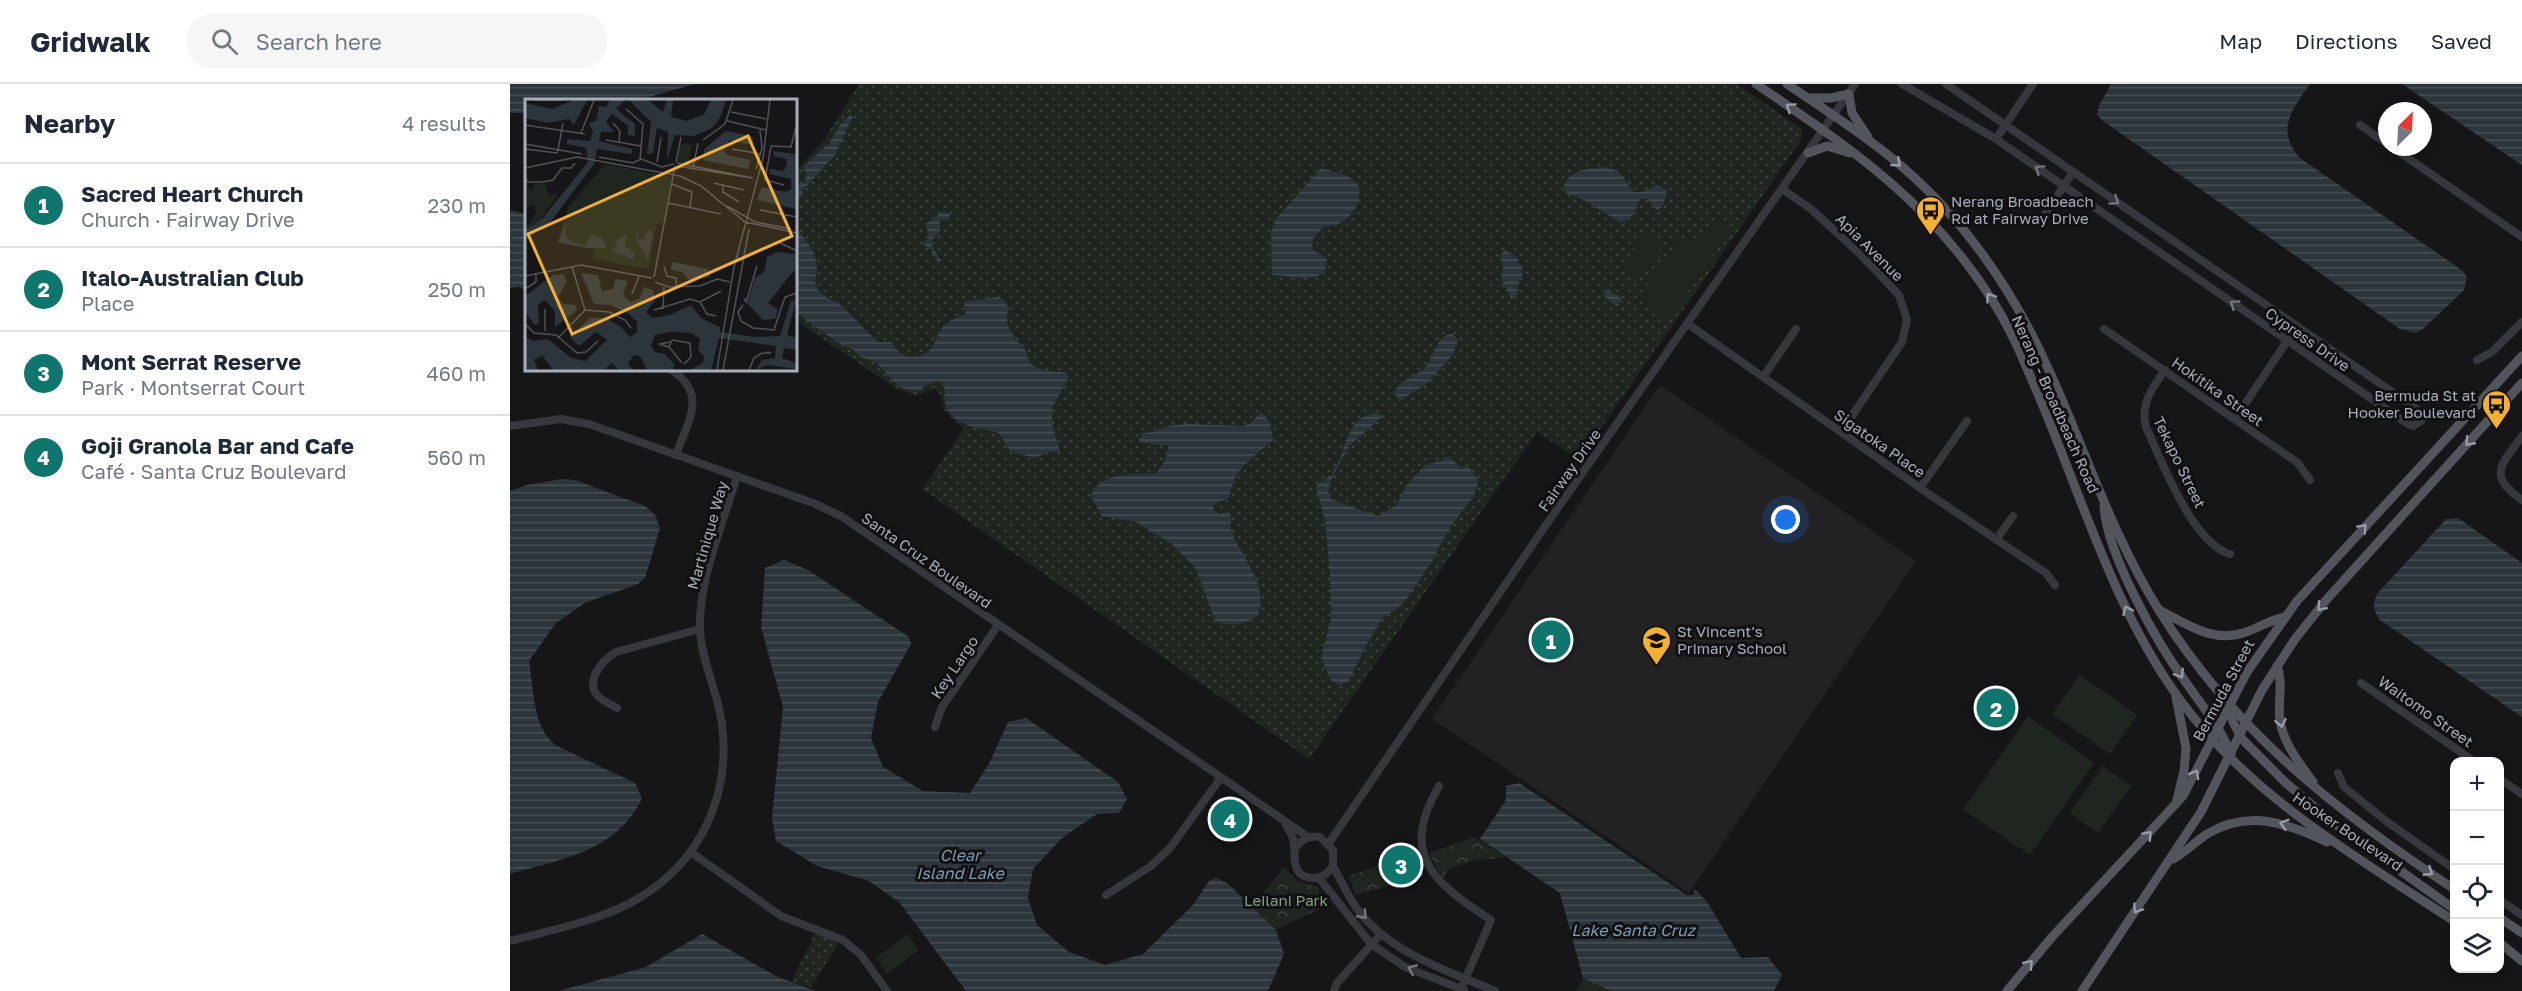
<!DOCTYPE html>
<html lang="en">
<head>
<meta charset="utf-8">
<style>
  body { margin:0; font-family:"Golos Text",sans-serif; background:#f6f6f7; color:#1f2937 }
  .controls { position:absolute; right:18px; bottom:18px; display:grid; overflow:hidden; border-radius:12px; box-shadow:0 3px 9px #0003 }
  .controls button { width:54px; height:54px; display:grid; place-items:center; padding:0; border:0; border-bottom:2px solid #e0e1e3; background:#fff; color:#1f2937; font:30px sans-serif }
  .compass { position:absolute; left:1868px; top:18px; width:54px; height:54px; border-radius:50%; background:#fff; box-shadow:0 3px 9px #0003; rotate:24deg }
  .you { position:absolute; left:1276px; top:436px; width:21px; height:21px; margin:-15px; border:4px solid #fff; border-radius:50%; background:#1a73e8; box-shadow:0 0 0 9px #1a73e833 }
  .badge { display:grid; place-items:center; width:39px; height:39px; border-radius:50%; background:#0f766e; color:#fff; font-size:20px; font-weight:700 }
  .pin { position:absolute; translate:-50% -50%; border:3px solid #fff; box-shadow:0 2px 6px #0006 }
  .list { margin:0; padding:0; list-style:none }
  h2 { display:flex; justify-content:space-between; align-items:center; height:78px; margin:0; padding:0 24px; font-size:26px }
  h2 small { font-size:20px; font-weight:400; color:#747a83 }
  .list li { display:grid; grid-template-columns:39px 1fr auto; gap:18px; align-items:center; box-sizing:border-box; height:84px; padding:0 24px; border-top:2px solid #e0e1e3 }
  .list b { display:block; font-size:22px; white-space:nowrap }
  .list p { margin:0; font-size:20px; white-space:nowrap; color:#747a83 }
  .list em { font-size:20px; font-style:normal; color:#747a83 }
  .icon { flex:none; width:33px; height:33px; fill:none; stroke:currentColor; stroke-width:2; stroke-linecap:round; stroke-linejoin:round }
  .map { position:relative; flex:none; width:2012px; height:907px; overflow:hidden }
  header { display:flex; align-items:center; gap:36px; box-sizing:border-box; height:84px; padding:0 30px; background:#fff; border-bottom:2px solid #e0e1e3 }
  header strong { font-size:28px }
  nav { display:flex; gap:33px; margin-inline-start:auto; font-size:21px }
  .search { width:420px; height:54px; background:#f6f6f7; display:flex; align-items:center; gap:15px; box-sizing:border-box; padding:0 21px; border-radius:24px; color:#747a83; font-size:22px }
  main { display:flex }
  aside { flex:1; background:#fff }
  .map>svg:first-child { display:block }
</style>
</head>
<body>
<header>
<strong>Gridwalk</strong>
<div class="search"><svg class="icon" aria-label="search" viewBox="0 0 24 24"><circle cx="10" cy="10" r="6"/><path d="M15 15l6 6"/></svg>Search here</div>
<nav><a>Map</a><a>Directions</a><a>Saved</a></nav>
</header>
<main>
<aside>
<h2>Nearby<small>4 results</small></h2>
<ul class="list">
<li><span class="badge">1</span><div><b>Sacred Heart Church</b><p>Church · Fairway Drive</p></div><em>230 m</em></li>
<li><span class="badge">2</span><div><b>Italo-Australian Club</b><p>Place</p></div><em>250 m</em></li>
<li><span class="badge">3</span><div><b>Mont Serrat Reserve</b><p>Park · Montserrat Court</p></div><em>460 m</em></li>
<li><span class="badge">4</span><div><b>Goji Granola Bar and Cafe</b><p>Café · Santa Cruz Boulevard</p></div><em>560 m</em></li>
</ul>
</aside>
<div class="map">
<svg width="2012" height="907" viewBox="0 0 2012 907">
  <defs>
    <pattern id="grass-dots" width="8" height="8" patternUnits="userSpaceOnUse" patternTransform="scale(1.5)"><rect width="8" height="8" fill="#1e261f"/><path d="M2 2h.1M6 6h.1" fill="none" stroke="#3c433d" stroke-width="1.8" stroke-linecap="round"/></pattern>
    <pattern id="park-crowns" width="20" height="18" patternUnits="userSpaceOnUse" patternTransform="scale(1.5)"><rect width="20" height="18" fill="#1e261f"/><path d="M2 6a3 3 0 1 1 6 0M12 15a3 3 0 1 1 6 0" fill="none" stroke="#3c433d"/></pattern>
    <pattern id="water-rules" width="6" height="5" patternUnits="userSpaceOnUse" patternTransform="scale(1.5)"><rect width="6" height="5" fill="#2c353c"/><path d="M0 2.5h6" fill="none" stroke="#485056"/></pattern>
  </defs>
  <rect width="100%" height="100%" fill="#161618"/>
  <path fill="#222225" d="M1150,301L1406,477L1179,809L922,635Z"/>
  <g fill="url(#grass-dots)">
    <path d="M349,0H1227L1292,45L1291,56L1069,376L1027,348L799,675L412,405L454,345L434,326L430,310L424,304L407,312L387,305L285,236V88L314,56Z"/>
    <path d="M305,849L329,858L301,904L282,897Z"/>
  </g>
  <g fill="url(#park-crowns)">
    <path d="M964,753L995,773L961,777L937,786L933,797L919,769Z"/>
    <path d="M905,770L914,792L846,811L838,792Z"/>
    <path d="M774,783L788,797L807,803L819,820L766,846L742,823Z"/>
    <path d="M1073,894L1101,907H1066Z"/>
  </g>
  <g fill="#1e261f">
    <path d="M1211,132L1222,143L1160,234L1156,235L1129,216V213L1148,186L1151,185V180L1170,153L1188,164V160L1207,133Z"/>
    <path d="M1137,149L1152,161L1130,193H1127L1114,185L1113,181Z"/>
    <path d="M1570,591L1627,631L1600,670L1542,630Z"/>
    <path d="M1518,632L1584,679L1520,771L1453,726Z"/>
    <path d="M1593,682L1621,702L1588,749L1560,729Z"/>
    <path d="M397,850L409,866L377,890L366,874Z"/>
  </g>
  <g fill="url(#water-rules)">
    <path d="M0,0H185L128,16H16V29H0Z"/>
    <path d="M1601,0H1800C1782,26 1765,45 1790,74L1953,187L1957,193L1954,206L1913,245L1906,249L1890,245L1593,37L1587,31L1589,22Z"/>
    <path d="M1892,0H2012V81Z"/>
    <path d="M340,31L343,32L325,71L293,106L285,126V102L293,100L297,91L293,83L320,59L328,43Z"/>
    <path d="M1095,83L1108,87L1123,108H1133L1147,101L1157,106L1153,122L1147,126L1138,115H1130C1126,124 1123,138 1109,138L1076,117L1056,109L1054,101C1060,85 1080,85 1095,83Z"/>
    <path d="M811,84L838,92L848,100C855,121 835,145 814,142L803,155L802,165L817,175C816,206 779,190 762,191L761,150L765,136Z"/>
    <path d="M0,126L16,130V208L10,203L0,204Z"/>
    <path d="M433,127L440,130L439,136H430V147L420,158L431,177L428,178L421,166L412,159L419,155L416,140Z"/>
    <path d="M285,144C296,155 306,167 307,184C307,190 304,197 306,202C310,213 324,216 332,222C339,228 364,256 369,258C374,259 377,257 383,259C389,276 409,277 421,265C426,258 427,250 432,244C438,237 448,234 456,229L454,218L486,213L493,216L499,224C492,243 504,252 514,265C519,271 517,278 524,282C533,288 547,287 557,289L559,293L542,324V340L550,368H538L525,374L500,367L489,349C470,344 438,342 435,317C434,307 437,305 429,296L414,302L412,307H400L388,302L366,278L352,274L342,265L325,257L285,228Z"/>
    <path d="M995,166L1007,173L1013,189L1007,204L1008,210L1001,215L991,194L993,184L990,172Z"/>
    <path d="M1098,205L1113,216L1107,222L1093,212Z"/>
    <path d="M942,250L948,256L943,271L915,301L889,317L885,309C888,295 908,293 916,282C924,272 927,251 942,250Z"/>
    <path d="M751,328L760,338L763,356C746,372 721,385 720,413L703,421L704,426L710,430L719,427C723,434 719,441 722,449C733,476 759,500 748,531C737,540 719,544 705,536L686,485L661,459L626,438L592,432L581,412C589,388 624,390 645,390C651,385 660,370 658,362L630,358L629,356L633,349L644,348L657,342L677,340L733,342L741,339Z"/>
    <path d="M866,329L874,331L839,362L822,394L818,408L822,416L868,432L887,421L896,402L915,381L931,377L935,373L941,374L950,383H959L969,397L962,415L940,443L919,482L893,520L872,535L855,563L839,597L829,601L821,596L811,574L821,535L820,491L815,435L806,404C809,396 818,396 823,388C839,366 832,335 866,329Z"/>
    <path d="M51,395L65,396L135,422L145,431L150,444L135,494L128,500L75,519L46,539L19,577C24,605 22,641 45,661L125,699L132,714C107,768 51,775 0,790V407L17,401Z"/>
    <path d="M1948,434L2012,479V633L1870,536C1863,526 1862,521 1867,510L1936,435Z"/>
    <path d="M274,476L298,486L399,553L401,560L368,618L361,654L373,683L413,707L460,709L480,678L498,638L516,634L608,698L617,715L609,729L587,730L552,754L523,785L518,814L527,841L559,868L595,881L633,870L683,821L699,797L706,794L717,799L766,846L774,870L758,907H456L389,818L359,797L307,782L266,757L262,734L273,623L251,543L255,484Z"/>
    <path d="M1009,699L1177,811H1183L1185,805L1197,818L1231,874L1258,873L1272,891L1264,907H1101L1073,894L1050,809L970,755L996,716V702Z"/>
    <path d="M192,850L266,892L305,907H49L136,883Z"/>
  </g>
  <g fill="none" stroke-linecap="round" stroke-linejoin="round">
    <g stroke="#37383d" stroke-width="8">
      <path d="M1392,0L1486,55L1898,340L1903,342L1911,337L1907,325L1436,0"/>
      <path d="M1850,41L1877,60"/>
      <path d="M1486,55L1523,0"/>
      <path d="M1882,63L2012,153"/>
      <path d="M1272,105L1301,125L1349,169L1389,211L1397,236L1392,258L1331,348"/>
      <path d="M1529,139L1563,88"/>
      <path d="M1178,240L1410,404L1536,489L1545,501"/>
      <path d="M1594,245L1788,379L1800,396"/>
      <path d="M1967,276L1982,268L2012,238"/>
      <path d="M160,285C199,310 178,336 166,371"/>
      <path d="M1655,286C1642,305 1630,319 1636,343C1652,377 1682,459 1720,470"/>
      <path d="M1253,293L1286,245"/>
      <path d="M1725,335L1787,242"/>
      <path d="M0,342L51,335L79,340L303,419L331,432L798,753"/>
      <path d="M2012,352C1992,381 1976,391 2012,416"/>
      <path d="M1410,404L1457,337"/>
      <path d="M1486,456L1503,432"/>
      <path d="M1851,599L1965,678"/>
      <path d="M107,624C102,621 95,618 90,614C73,599 91,577 106,568L190,545"/>
      <path d="M425,643L432,623L488,541"/>
      <path d="M1828,689L1834,703L1876,737L1944,785"/>
      <path d="M1990,695L2012,710"/>
      <path d="M929,702C888,772 925,799 981,836L951,905"/>
      <path d="M776,741C778,745 781,749 783,754C787,769 778,794 804,794C813,794 818,789 823,782V766L810,753C798,751 791,756 784,766"/>
      <path d="M819,759L1038,438L1345,0"/>
      <path d="M182,769L271,832L333,856L351,871L377,907"/>
      <path d="M823,782C831,796 838,813 848,826C880,869 938,887 985,907"/>
      <path d="M809,794L861,860L895,883L954,906"/>
      <path d="M596,811L641,782L660,764L710,695"/>
      <path d="M1990,816L2012,831"/>
      <path d="M0,857C40,846 94,836 129,814C191,777 221,711 212,640C208,608 192,579 190,547C188,495 213,441 227,392"/>
      <path d="M824,907L827,899L871,850"/>
    </g>
    <g stroke="#53555c" stroke-width="9">
      <path d="M1246,0C1342,65 1421,118 1484,219C1503,249 1516,282 1530,315C1575,421 1608,538 1680,629C1750,718 1851,776 1944,837"/>
      <path d="M1277,0C1311,23 1346,45 1378,71C1437,118 1484,179 1519,245C1567,337 1594,439 1650,528C1727,650 1826,727 1944,805"/>
      <path d="M1300,14H1321L1339,10L1342,29L1358,53"/>
      <path d="M1298,69L1317,62L1340,69"/>
      <path d="M1594,422C1596,468 1647,559 1675,597C1692,622 1711,643 1721,671"/>
      <path d="M1649,526C1677,540 1703,560 1736,548C1750,543 1760,536 1775,533"/>
      <path d="M1767,582C1774,600 1767,618 1770,637C1774,660 1790,680 1803,698"/>
      <path d="M1720,622L1723,638L1732,655L1776,699L1822,738L1944,825"/>
      <path d="M1666,720L1674,687L1676,664L1666,613"/>
      <path d="M1663,775C1676,768 1685,758 1697,750C1739,725 1777,739 1817,758"/>
      <path d="M1990,834L2012,849"/>
      <path d="M1990,859L2012,877"/>
      <path d="M1497,907L1542,853L1673,712L1737,588L1787,517L2012,272"/>
      <path d="M1572,907L1691,728L1752,606L1785,555L1817,515L2012,299"/>
    </g>
  </g>
  <defs><path id="oneway-chevron" d="M-2-3.5L2.5 0L-2 3.5" fill="none" stroke-width="1.6" stroke-linecap="round" stroke-linejoin="round" transform="scale(1.5)"/></defs>
  <g stroke="#979ba6">
    <use href="#oneway-chevron" transform="translate(1280 23) rotate(-146)"/>
    <use href="#oneway-chevron" transform="translate(1387 79) rotate(41)"/>
    <use href="#oneway-chevron" transform="translate(1480 213) rotate(-124)"/>
    <use href="#oneway-chevron" transform="translate(1959 358) rotate(132)"/>
    <use href="#oneway-chevron" transform="translate(1853 444) rotate(-47)"/>
    <use href="#oneway-chevron" transform="translate(1811 523) rotate(131)"/>
    <use href="#oneway-chevron" transform="translate(1617 526) rotate(-115)"/>
    <use href="#oneway-chevron" transform="translate(1670 590) rotate(57)"/>
    <use href="#oneway-chevron" transform="translate(1771 639) rotate(79)"/>
    <use href="#oneway-chevron" transform="translate(1685 690) rotate(-62)"/>
    <use href="#oneway-chevron" transform="translate(1774 740) rotate(-164)"/>
    <use href="#oneway-chevron" transform="translate(1638 751) rotate(-47)"/>
    <use href="#oneway-chevron" transform="translate(1919 788) rotate(33)"/>
    <use href="#oneway-chevron" transform="translate(1627 825) rotate(124)"/>
    <use href="#oneway-chevron" transform="translate(1519 880) rotate(-49)"/>
  </g>
  <g stroke="#757881">
    <use href="#oneway-chevron" transform="translate(1529 85) rotate(-145)"/>
    <use href="#oneway-chevron" transform="translate(1605 117) rotate(34)"/>
    <use href="#oneway-chevron" transform="translate(1724 220) rotate(-145)"/>
    <use href="#oneway-chevron" transform="translate(853 831) rotate(48)"/>
    <use href="#oneway-chevron" transform="translate(902 885) rotate(-157)"/>
  </g>
  <defs>
    <symbol id="bus-pin" viewBox="-11 -11 22 30"><path d="M0 17L-7.5 6A9.5 9.5 0 1 1 7.5 6Z" fill="#f2b134" stroke="#111113"/><path d="M-5-6H5V4H4V6H2V4H-2V6H-4V4H-5ZM-3.5-4V0h7V-4ZM-3.5 1.2v1.5H-2V1.2ZM2 1.2v1.5H3.5V1.2Z" fill="#111"/></symbol>
    <symbol id="school-pin" viewBox="-11 -11 22 30"><path d="M0 17L-7.5 6A9.5 9.5 0 1 1 7.5 6Z" fill="#f2b134" stroke="#111113"/><path d="M0-5L7-2L0 1L-7-2ZM-4 1L0 2.5L4 1V4Q0 6-4 4Z" fill="#111"/></symbol>
  </defs>
  <g fill-rule="evenodd">
    <use href="#bus-pin" x="1404" y="110" width="33" height="45"/>
    <use href="#bus-pin" x="1970" y="304" width="33" height="45"/>
    <use href="#school-pin" x="1130" y="540" width="33" height="45"/>
  </g>
  <g text-anchor="middle" dominant-baseline="central" stroke-width="6" stroke-linejoin="round" paint-order="stroke">
    <g font-size="15" fill="#a8adb8" stroke="#111113" text-anchor="start">
      <text x="1441" y="117">Nerang Broadbeach<tspan x="1441" dy="17">Rd at Fairway Drive</tspan></text>
      <text x="1966" y="311" text-anchor="end">Bermuda St at<tspan x="1966" dy="17">Hooker Boulevard</tspan></text>
      <text x="1167" y="547">St Vincent's<tspan x="1167" dy="17">Primary School</tspan></text>
    </g>
    <g font-size="15" fill="#a8adb8" stroke="#111113">
      <text transform="translate(1360 163) rotate(45)">Apia Avenue</text>
      <text transform="translate(1798 255) rotate(35)">Cypress Drive</text>
      <text transform="translate(1708 307) rotate(35)">Hokitika Street</text>
      <text transform="translate(1546 320) rotate(66)">Nerang - Broadbeach Road</text>
      <text transform="translate(1370 359) rotate(35)">Sigatoka Place</text>
      <text transform="translate(1670 378) rotate(64)">Tekapo Street</text>
      <text transform="translate(1059 386) rotate(-55)">Fairway Drive</text>
      <text transform="translate(197 451) rotate(-74)">Martinique Way</text>
      <text transform="translate(417 476) rotate(35)">Santa Cruz Boulevard</text>
      <text transform="translate(444 583) rotate(-56)">Key Largo</text>
      <text transform="translate(1713 606) rotate(-62)">Bermuda Street</text>
      <text transform="translate(1916 627) rotate(35)">Waitomo Street</text>
      <text transform="translate(1838 747) rotate(34)">Hooker Boulevard</text>
    </g>
    <g font-size="15" fill="#7fa381" stroke="#111113">
      <text x="776" y="816">Leilani Park</text>
    </g>
    <g font-size="16" font-style="italic" fill="#7f9bb3" stroke="#111113">
      <text x="450" y="771">Clear<tspan x="450" dy="18">Island Lake</tspan></text>
      <text x="1123" y="846">Lake Santa Cruz</text>
    </g>
  </g>
  <g transform="translate(15 15)">
    <rect width="272" height="272" fill="#161618"/>
    <path d="M80,65L147,78L138,124H132L123,170L68,160L69,151L65,148L33,144L43,108ZM0,81L4,90H9V84L20,85L24,96L33,95L14,122L0,131L11,114L10,106L0,109Z" fill="#1e261f"/>
    <path d="M155,45H167L163,65L152,63Z" fill="#1e261f"/>
    <path d="M49,1H62L49,26L44,20L23,24L0,19V4L27,10ZM85,1H100L91,10L110,25V37L103,36V27L87,15L81,23L89,33H76L74,42L107,50V55L72,50L69,65L24,125L0,140V131L17,120L63,63L61,49L42,45V40L65,42L68,33L64,24L71,22L74,7L81,8ZM104,1H123L138,13L142,1H148L146,18L162,22L179,15L186,1H201L195,19L187,29L169,37L150,36L142,61L143,33L132,29L128,54L122,55L126,23ZM201,32L227,37L229,46L204,42L199,51L202,56L226,61L223,70L178,61L179,50ZM248,52L271,55V110L232,101L237,88L261,93L266,90V80L244,75L245,70L259,72L262,64L261,60L249,57ZM42,122L40,136L46,143L60,146L67,135L78,140L81,149H60L33,143ZM114,129L113,141L119,140L123,131L128,132L123,161L111,140ZM101,135L100,147L110,154L107,160L86,152L93,146L89,143ZM252,153L271,155V169L243,204L253,211L250,220L238,221L222,204L230,179L239,173L242,158ZM147,163L183,170L185,178L164,181L157,173L146,171ZM56,174L73,176L77,192L88,190L90,180L103,182L98,196L106,203L114,200L119,188L128,191L130,201L121,213L127,219L145,216L166,206L176,219L195,228V233L230,238L255,237L266,202L271,201L262,236L271,239V251L259,249L257,259L271,264V270L242,266L231,271L237,261L250,259L251,247L194,239L186,271H164L178,264L179,257L173,251L175,240L166,234L146,233L130,236L126,247L130,253L140,255L149,265L148,271H122L115,257L109,256L103,264L108,271H94L87,264L79,271H28L17,256L9,261L13,271H0V237L7,242L23,240L46,259L60,262L82,241L71,233L54,247L45,238L65,219H80L95,227L105,238L112,233V223L104,215L85,206L69,205ZM38,175L42,183L33,198L38,205L51,206L52,211L30,228V212L20,201L13,206L14,225L10,226L0,213V197L28,176Z" fill="#2c353c"/>
    <path fill="none" stroke="#505258" stroke-width="1.5" d="M9,1H37M101,10L118,25L115,61M206,13L241,20M202,22L241,31M88,24L95,32L94,43M0,26L60,35M56,34L69,1M81,41L116,47M178,41L200,25L208,1M0,45L57,55M0,50L32,54L33,51M207,50L236,55M33,51L38,24M74,58L108,64L116,60L137,68L149,65M132,63L136,38M151,63L156,38M152,64L228,79M152,67L228,79M0,69L52,58L155,77L176,87L220,123L272,134M168,69L173,44M231,70L237,49L235,31M0,73L2,83H18L28,81L37,69H46L50,64M189,84L219,91M147,85L167,93L165,108M198,86V93L214,103M259,86L240,81L246,47L266,48L271,28M143,104L196,115M202,107L230,123L266,130M235,111L272,118M255,144L272,152M139,167L142,177L151,179V188M0,177L56,166L127,179M129,178L150,67M130,183L144,188L175,187L192,180L205,183M0,190L11,183V175M107,195L114,177M219,199L221,203L232,167M175,203L196,192M218,206L213,213L216,222L228,229L249,231L260,198L272,194M138,210L139,188M60,211L84,213L100,221L106,229M129,211L165,200L175,203L182,215L191,217M0,225L9,234L31,236L52,254L61,253L73,242M20,232V210M34,238L60,211L47,168M144,248L134,245L145,243M157,264L144,248L147,241L165,244L166,258L159,265M192,271L209,168L238,59L245,1M198,271L224,130M224,271L229,259L237,254H246L242,253"/>
    <path fill="#f2b134" fill-opacity="0.15" stroke="#f2b134" stroke-width="3" d="M223,37L267,137L47,235L3,135Z"/>
    <rect width="272" height="272" fill="none" stroke="#a8adb8" stroke-width="3"/>
  </g>
</svg>
<div class="controls">
<button>+</button>
<button>−</button>
<button><svg class="icon" aria-label="locate" viewBox="0 0 24 24"><circle cx="12" cy="12" r="6"/><path d="M12 2v4M12 18v4M2 12h4M18 12h4"/></svg></button>
<button><svg class="icon" aria-label="layers" viewBox="0 0 24 24"><path d="M12 4l9 5-9 5-9-5zM3 14l9 5 9-5"/></svg></button>
</div>
<svg class="compass" viewBox="-18 -18 36 36"><path d="M0-13l5 13h-10z" fill="#e53935"/><path d="M0 13l5-13h-10z" fill="#747a83"/></svg>
<div class="you"></div>
<div class="pin badge" style="left:1041px;top:556px">1</div>
<div class="pin badge" style="left:1486px;top:624px">2</div>
<div class="pin badge" style="left:891px;top:781px">3</div>
<div class="pin badge" style="left:720px;top:735px">4</div>
</div>
</main>
</body>
</html>
